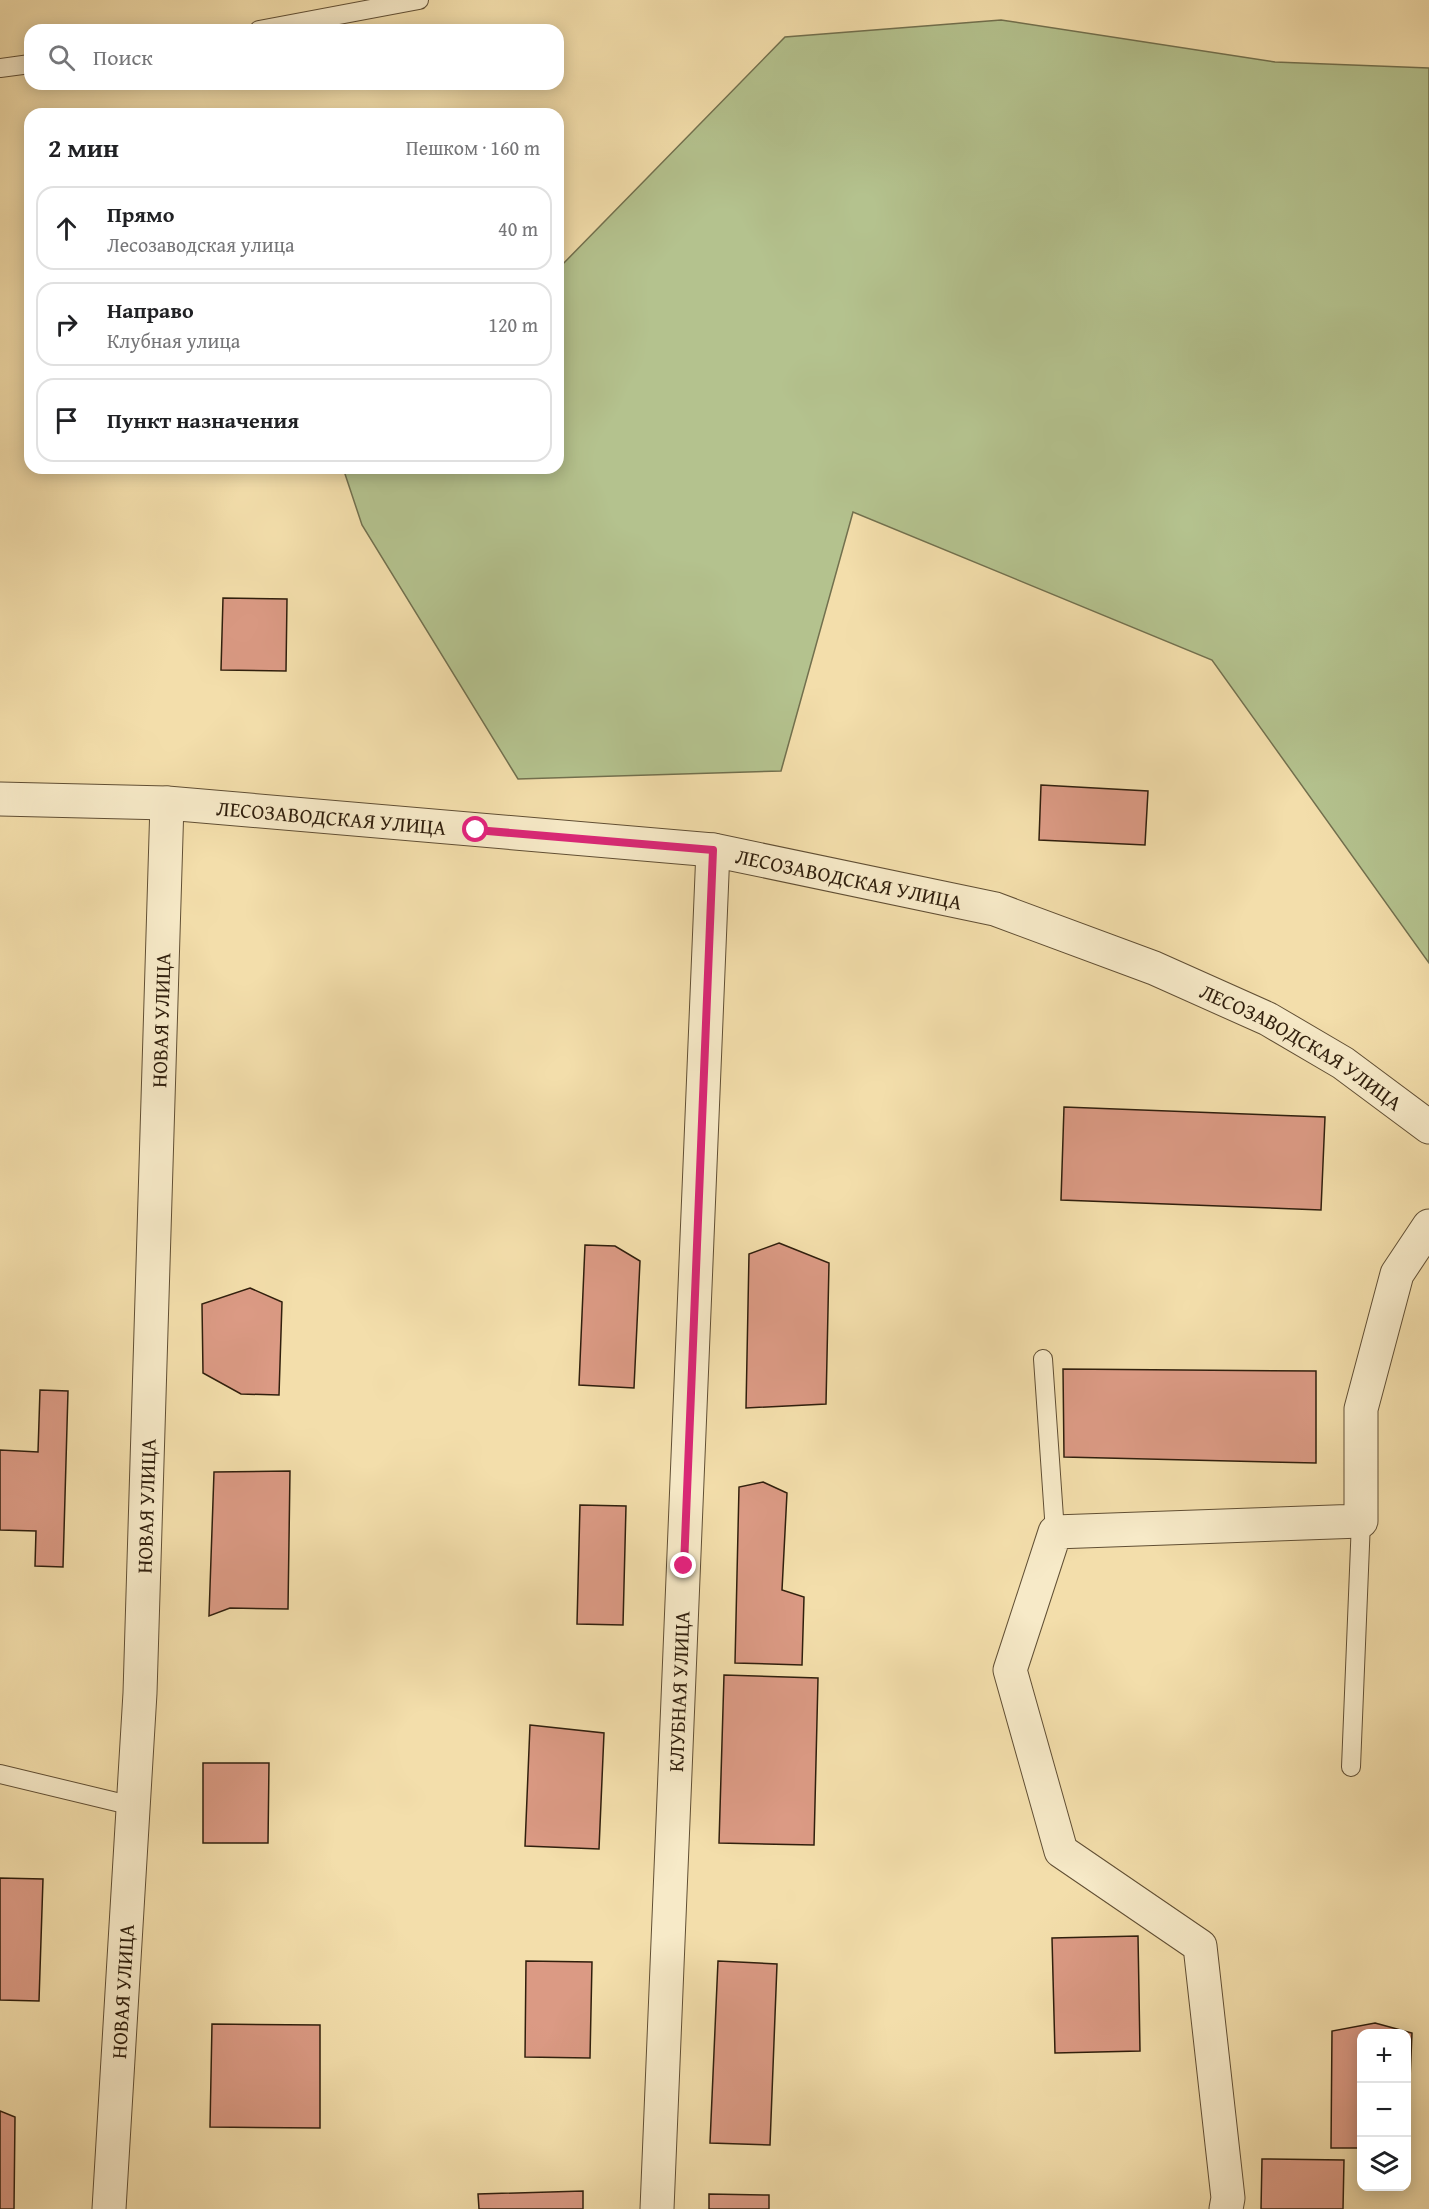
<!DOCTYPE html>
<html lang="ru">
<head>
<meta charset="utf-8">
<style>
  body { margin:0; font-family:"Gentium Book Plus",serif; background:#f6f6f6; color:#202124 }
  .controls { position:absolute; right:18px; bottom:18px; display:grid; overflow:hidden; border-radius:12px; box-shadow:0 3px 15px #0003 }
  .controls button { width:54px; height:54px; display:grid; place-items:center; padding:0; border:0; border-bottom:2px solid #e0e0e0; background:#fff; color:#202124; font:30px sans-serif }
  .stop { position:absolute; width:18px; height:18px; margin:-14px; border:4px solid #db2777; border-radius:50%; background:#fff }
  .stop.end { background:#db2777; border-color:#fff; box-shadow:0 2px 6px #0008 }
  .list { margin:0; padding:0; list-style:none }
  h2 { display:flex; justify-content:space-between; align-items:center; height:78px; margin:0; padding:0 24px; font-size:26px }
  h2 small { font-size:20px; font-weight:400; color:#757577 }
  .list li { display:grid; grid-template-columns:39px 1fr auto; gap:18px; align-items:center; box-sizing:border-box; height:84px; margin:0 12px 12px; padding:0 12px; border:2px solid #e0e0e0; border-radius:18px }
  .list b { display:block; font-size:22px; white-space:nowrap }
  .list p { margin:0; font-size:20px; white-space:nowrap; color:#757577 }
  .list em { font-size:20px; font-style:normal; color:#757577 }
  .icon { flex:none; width:33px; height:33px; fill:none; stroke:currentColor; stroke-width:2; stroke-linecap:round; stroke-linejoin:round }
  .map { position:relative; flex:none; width:1429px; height:2209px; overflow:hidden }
  .search { position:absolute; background:#fff; box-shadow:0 3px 15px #0003; left:24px; top:24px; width:540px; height:66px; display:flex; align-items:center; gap:15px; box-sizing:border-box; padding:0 21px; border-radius:18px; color:#757577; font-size:22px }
  .panel { position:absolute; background:#fff; box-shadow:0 3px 15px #0003; left:24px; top:108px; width:540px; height:366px; border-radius:18px }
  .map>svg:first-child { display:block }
</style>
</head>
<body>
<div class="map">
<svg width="1429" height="2209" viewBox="0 0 1429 2209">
  <rect width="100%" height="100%" fill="#f3deab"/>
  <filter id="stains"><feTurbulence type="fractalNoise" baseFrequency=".00333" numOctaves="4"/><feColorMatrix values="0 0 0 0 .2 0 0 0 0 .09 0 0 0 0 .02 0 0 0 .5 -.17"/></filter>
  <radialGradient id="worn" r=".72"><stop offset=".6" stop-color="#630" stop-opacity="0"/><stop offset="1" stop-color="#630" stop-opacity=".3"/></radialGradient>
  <path fill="#b4c28e" stroke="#72704e" stroke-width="1.5" d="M1001,20L1275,62L1429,68V963L1212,660L853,512L781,771L518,779L362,525L343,468H558V269L785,37Z"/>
  <g fill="#db9a84" stroke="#301f0d" stroke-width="1.5">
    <path d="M223,598L287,599L286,671L221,670Z"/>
    <path d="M1041,785L1148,791L1145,845L1039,840Z"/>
    <path d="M1064,1107L1325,1117L1321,1210L1061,1200Z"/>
    <path d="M779,1243L829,1263L826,1404L746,1408L749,1254Z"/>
    <path d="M585,1245L615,1246L640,1261L634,1388L579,1385Z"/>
    <path d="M250,1288L282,1302L279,1395L241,1394L203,1373L202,1304Z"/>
    <path d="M1063,1369L1316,1371V1463L1064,1457Z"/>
    <path d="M40,1390L68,1391L63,1567L35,1566L36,1531L0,1530V1450L38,1452Z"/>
    <path d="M290,1471L288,1609L230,1608L209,1616L214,1472Z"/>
    <path d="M763,1482L787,1493L782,1590L804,1597L802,1665L735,1663L739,1487Z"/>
    <path d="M580,1505L626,1506L623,1625L577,1624Z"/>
    <path d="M724,1675L818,1678L814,1845L719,1843Z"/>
    <path d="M530,1725L604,1733L599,1849L525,1846Z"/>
    <path d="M203,1763H269L268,1843H203Z"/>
    <path d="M0,1878L43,1879L39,2001L0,2000Z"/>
    <path d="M1138,1936L1140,2051L1055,2053L1052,1938Z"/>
    <path d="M526,1961L592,1962L590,2058L525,2057Z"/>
    <path d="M718,1961L777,1964L770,2145L710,2143Z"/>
    <path d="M1375,2023L1412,2033L1407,2149L1406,2034H1362V2148H1331L1332,2031Z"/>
    <path d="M212,2024L320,2025V2128L210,2127Z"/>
    <path d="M0,2111L15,2117L14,2209H0Z"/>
    <path d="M1262,2159L1344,2160L1343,2209H1261Z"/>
    <path d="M583,2191V2209H479L478,2194Z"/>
    <path d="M709,2194L769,2195V2209H709Z"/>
  </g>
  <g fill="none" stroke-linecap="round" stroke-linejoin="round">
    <defs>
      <g id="lane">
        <path d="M259,30L419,0"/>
        <path d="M0,68L30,64"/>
        <path d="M1043,1359L1055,1532"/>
        <path d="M1351,1767L1361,1521"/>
        <path d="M0,1774L133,1806"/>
      </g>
      <g id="street">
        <path id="s1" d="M0,799L167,803L713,850L995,909L1154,968L1268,1019L1343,1063L1429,1127"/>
        <path id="s2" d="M109,2209L140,1693L167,803"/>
        <path id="s3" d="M657,2209L713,850"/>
        <path d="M1226,2209L1228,2198L1200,1946L1061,1851L1010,1670L1055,1532L1361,1521V1409L1397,1274L1429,1226"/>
      </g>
    </defs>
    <use href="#lane" stroke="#614f34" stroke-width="20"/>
    <use href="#street" stroke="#614f34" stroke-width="35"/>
    <use href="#lane" stroke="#f7eac8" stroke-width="18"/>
    <use href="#street" stroke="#f7eac8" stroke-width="33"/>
  </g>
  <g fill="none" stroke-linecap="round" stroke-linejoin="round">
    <path stroke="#db2777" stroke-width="8" d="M476,830L713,850L684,1566"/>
  </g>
  <g text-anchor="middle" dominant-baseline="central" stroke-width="4.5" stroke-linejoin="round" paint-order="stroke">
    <g font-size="21" fill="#301f0d" stroke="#f7eac8">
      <text stroke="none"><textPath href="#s1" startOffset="332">ЛЕСОЗАВОДСКАЯ УЛИЦА</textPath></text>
      <text stroke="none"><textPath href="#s1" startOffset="854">ЛЕСОЗАВОДСКАЯ УЛИЦА</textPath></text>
      <text stroke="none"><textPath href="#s2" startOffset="1190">НОВАЯ УЛИЦА</textPath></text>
      <text stroke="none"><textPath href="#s1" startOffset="1340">ЛЕСОЗАВОДСКАЯ УЛИЦА</textPath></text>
      <text stroke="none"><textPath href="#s2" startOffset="704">НОВАЯ УЛИЦА</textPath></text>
      <text stroke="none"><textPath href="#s3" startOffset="518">КЛУБНАЯ УЛИЦА</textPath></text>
      <text stroke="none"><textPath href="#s2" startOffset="218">НОВАЯ УЛИЦА</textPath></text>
    </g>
  </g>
  <rect width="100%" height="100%" filter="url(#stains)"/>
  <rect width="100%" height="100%" fill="url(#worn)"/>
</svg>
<div class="controls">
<button>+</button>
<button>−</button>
<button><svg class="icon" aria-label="layers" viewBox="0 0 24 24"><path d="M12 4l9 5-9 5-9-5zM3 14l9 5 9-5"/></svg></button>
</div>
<div class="stop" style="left:476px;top:830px"></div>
<div class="stop end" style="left:684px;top:1566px"></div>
<div class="search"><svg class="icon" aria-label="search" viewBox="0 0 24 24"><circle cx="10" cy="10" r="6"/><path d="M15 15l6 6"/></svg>Поиск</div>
<section class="panel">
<h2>2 мин<small>Пешком · 160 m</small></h2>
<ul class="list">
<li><svg class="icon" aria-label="ahead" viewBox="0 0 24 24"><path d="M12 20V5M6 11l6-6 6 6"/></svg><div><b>Прямо</b><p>Лесозаводская улица</p></div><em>40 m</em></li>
<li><svg class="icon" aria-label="right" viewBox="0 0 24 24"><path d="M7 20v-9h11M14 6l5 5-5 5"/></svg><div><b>Направо</b><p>Клубная улица</p></div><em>120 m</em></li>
<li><svg class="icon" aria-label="arrive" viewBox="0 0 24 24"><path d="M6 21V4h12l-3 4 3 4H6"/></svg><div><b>Пункт назначения</b></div></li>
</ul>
</section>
</div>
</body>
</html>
